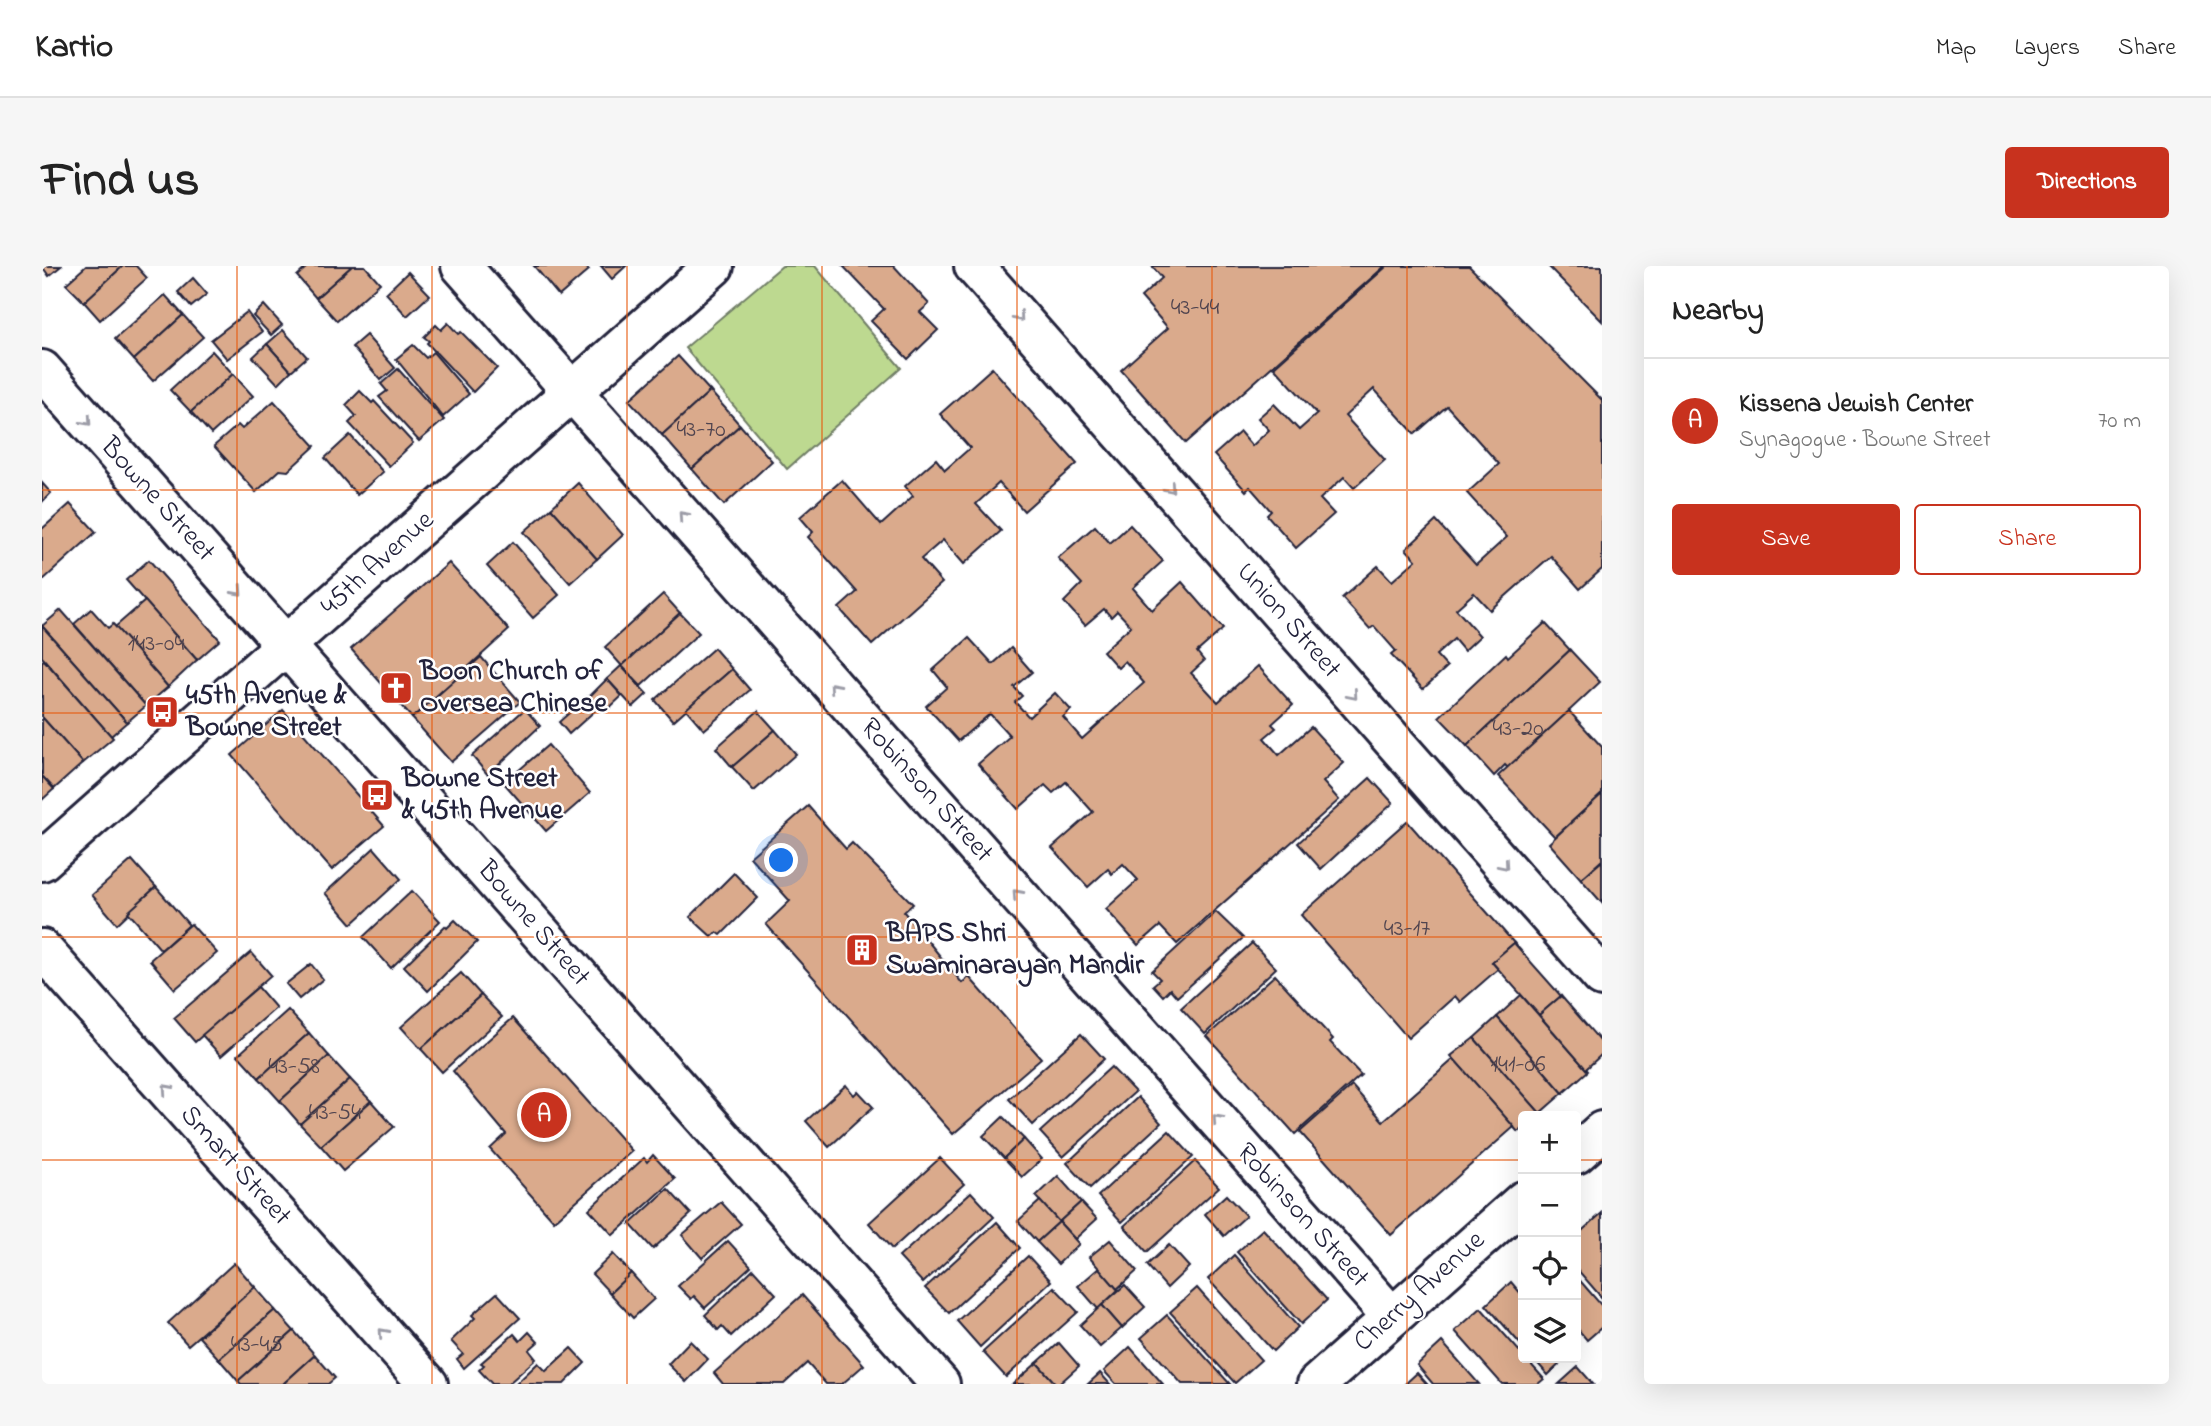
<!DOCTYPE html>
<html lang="en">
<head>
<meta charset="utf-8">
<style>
  body { margin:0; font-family:"Indie Flower",sans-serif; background:#f6f6f6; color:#222 }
  .controls { position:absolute; right:21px; bottom:21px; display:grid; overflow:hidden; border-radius:7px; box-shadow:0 7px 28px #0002 }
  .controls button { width:63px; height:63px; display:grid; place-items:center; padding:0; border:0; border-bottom:2px solid #e0e0e0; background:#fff; color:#222; font:35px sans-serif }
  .you { position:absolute; left:740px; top:595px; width:24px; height:24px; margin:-18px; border:5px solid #fff; border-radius:50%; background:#1a73e8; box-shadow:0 0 0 10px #1a73e833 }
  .badge { display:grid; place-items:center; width:46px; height:46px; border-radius:50%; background:#c8321e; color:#fff; font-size:23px; font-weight:700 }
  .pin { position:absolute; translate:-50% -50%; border:4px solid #fff; box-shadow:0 2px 7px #0006 }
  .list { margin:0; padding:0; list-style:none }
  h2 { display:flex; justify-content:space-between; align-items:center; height:91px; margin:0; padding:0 28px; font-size:30px }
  h2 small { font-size:23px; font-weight:400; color:#767676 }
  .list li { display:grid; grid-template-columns:46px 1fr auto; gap:21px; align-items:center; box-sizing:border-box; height:126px; padding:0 28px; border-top:2px solid #e0e0e0 }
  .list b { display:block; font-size:26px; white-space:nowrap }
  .list p { margin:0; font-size:23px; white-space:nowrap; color:#767676 }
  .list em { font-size:23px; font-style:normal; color:#767676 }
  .actions { display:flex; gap:14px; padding:21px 28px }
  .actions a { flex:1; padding:16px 0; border:2px solid #c8321e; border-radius:7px; text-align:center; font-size:24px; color:#c8321e }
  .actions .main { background:#c8321e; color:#fff }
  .icon { flex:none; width:38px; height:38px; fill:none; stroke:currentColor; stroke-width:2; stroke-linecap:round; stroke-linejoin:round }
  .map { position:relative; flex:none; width:1560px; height:1118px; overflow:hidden; border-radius:7px }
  header { display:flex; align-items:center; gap:42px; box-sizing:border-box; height:98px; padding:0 35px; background:#fff; border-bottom:2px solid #e0e0e0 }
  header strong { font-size:33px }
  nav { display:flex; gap:38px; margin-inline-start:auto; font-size:24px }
  .intro { display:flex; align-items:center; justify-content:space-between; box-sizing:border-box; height:168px; padding:0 42px }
  h1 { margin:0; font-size:49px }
  .button { padding:18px 32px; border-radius:7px; background:#c8321e; color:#fff; font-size:24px; font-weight:700 }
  main { display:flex; gap:42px; padding:0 42px }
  aside { flex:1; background:#fff; border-radius:7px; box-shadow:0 7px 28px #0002 }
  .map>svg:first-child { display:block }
</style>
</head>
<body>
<header>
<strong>Kartio</strong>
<nav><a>Map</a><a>Layers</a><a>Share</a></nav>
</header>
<div class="intro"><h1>Find us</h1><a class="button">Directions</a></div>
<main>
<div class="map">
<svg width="1560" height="1118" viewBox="0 0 1560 1118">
  <rect width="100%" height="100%" fill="#fff"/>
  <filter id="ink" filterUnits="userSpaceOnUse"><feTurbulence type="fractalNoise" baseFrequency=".0143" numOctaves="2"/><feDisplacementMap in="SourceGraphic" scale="14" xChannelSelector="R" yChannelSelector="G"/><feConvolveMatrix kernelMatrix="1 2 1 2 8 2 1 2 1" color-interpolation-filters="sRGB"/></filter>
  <g filter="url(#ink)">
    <path fill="#bdd990" stroke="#707e66" stroke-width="2" d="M740,0H773L859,102L745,203L643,82Z"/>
    <g fill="#daaa8c" stroke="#22223b" stroke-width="2">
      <path d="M0,0H19L7,10Z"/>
      <path d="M44,0H81L42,36L24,18Z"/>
      <path d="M81,0H94L105,12L58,54L42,36Z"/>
      <path d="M266,0H310L274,32L255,10Z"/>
      <path d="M310,0H323L338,17L295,55L274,32Z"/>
      <path d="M492,0H543L547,4L517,30Z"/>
      <path d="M559,0H584L570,13Z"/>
      <path d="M801,0H852L887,38L878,46L896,64L866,93L829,55L842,43Z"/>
      <path d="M1110,0H1343L1144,177L1079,104L1126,62L1099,31L1120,12Z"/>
      <path d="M1345,0H1427L1560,134V303L1538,323L1509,290L1448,344L1432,327L1414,343L1438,370L1422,385L1412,373L1394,389L1405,401L1381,423L1349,389L1354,385L1332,360L1328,363L1300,332L1336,300L1350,315L1374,294L1364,283L1394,255L1434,299L1465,271L1425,227L1457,198L1405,140L1373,168L1332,123L1303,150L1343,194L1312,222L1302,211L1278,233L1292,248L1254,282L1225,249L1229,245L1208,221L1204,225L1172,189L1198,166L1210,180L1227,164L1216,152L1232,138L1257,164L1275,148L1232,101Z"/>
      <path d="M1506,0H1560V55Z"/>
      <path d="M366,6L388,29L365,50L344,27Z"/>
      <path d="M151,12L165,28L149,41L136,26Z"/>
      <path d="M123,29L141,49L92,94L73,73Z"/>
      <path d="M222,39L240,59L229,69L211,50Z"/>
      <path d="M205,46L220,66L185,93L169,74Z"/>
      <path d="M141,49L161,71L111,115L92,94Z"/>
      <path d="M406,57L416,68L419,66L455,102L431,126L385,77L387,75L382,71L394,59L399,64Z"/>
      <path d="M241,64L265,91L249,105L225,78Z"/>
      <path d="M324,69L353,102L339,114L310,81Z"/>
      <path d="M225,78L249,105L236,118L211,91Z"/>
      <path d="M371,79L384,92L391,86L427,128L401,151L354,93Z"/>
      <path d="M170,85L191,108L149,146L128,124Z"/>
      <path d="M636,90L668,125L620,169L587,134Z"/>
      <path d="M950,102L1035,198L982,245L957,217L934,238L959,265L922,298L901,274L879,293L900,317L830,379L797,342L815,326L766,271L771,266L758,251L800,214L839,259L871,230L863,220L894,193L903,204L928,182L898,148Z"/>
      <path d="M356,103L402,154L377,175L337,131L345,125L339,118Z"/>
      <path d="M191,108L211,130L169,168L149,146Z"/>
      <path d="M318,125L330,137L332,135L371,177L347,200L307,157L314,150L304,139Z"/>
      <path d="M668,125L698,159L650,203L620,169Z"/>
      <path d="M232,135L273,180L246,205L238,204L214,226L172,180L196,159L200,163Z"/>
      <path d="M698,159L730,195L682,239L650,203Z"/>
      <path d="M308,169L341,206L315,229L283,192Z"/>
      <path d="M0,217L9,227L0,236Z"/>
      <path d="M536,217L581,269L555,293L509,242Z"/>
      <path d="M28,238L54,266L0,315V263Z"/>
      <path d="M509,242L555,293L528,317L482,266Z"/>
      <path d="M1088,259L1121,295L1091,322L1110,344L1140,316L1181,363L1155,386L1162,395L1149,407L1176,436L1216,400L1251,439L1230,458L1234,462L1222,472L1237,489L1269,461L1302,497L1281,516L1297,534L1135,678L1118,660L1096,679L1064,643L1096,614L1081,598L1070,608L1066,603L1046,621L1010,582L1051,546L1024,516L1011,527L1003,519L976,543L936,498L968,470L948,448L916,475L884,440L905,421L891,404L927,372L951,398L969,382L990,406L972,421L980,430L973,436L987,451L1013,427L1029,444L1021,451L1040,473L1102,417L1083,395L1076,402L1061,385L1089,360L1075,345L1069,351L1062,343L1043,359L1022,336L1040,318L1016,292L1053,260L1068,277Z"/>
      <path d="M471,276L517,329L491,352L445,300Z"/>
      <path d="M107,294L178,374L155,394L84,314Z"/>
      <path d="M407,297L467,364L370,452L309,383Z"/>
      <path d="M621,328L638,347L580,400L563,381Z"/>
      <path d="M103,335L155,394L126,421L73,361Z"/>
      <path d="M49,343L66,362L71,358L126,421L104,440L32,358Z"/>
      <path d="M19,344L104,440L85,456L0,360Z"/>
      <path d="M638,347L657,367L599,420L580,400Z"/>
      <path d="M1503,357L1528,384L1425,480L1397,451L1464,388L1466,391Z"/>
      <path d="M0,360L85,456L69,470L0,391Z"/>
      <path d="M672,382L690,403L631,455L613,434Z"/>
      <path d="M1528,384L1558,416L1466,502L1463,499L1452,510L1425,480Z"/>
      <path d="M439,391L478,436L409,496L370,452Z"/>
      <path d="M2,394L71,472L41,497L0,451V395Z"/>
      <path d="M579,400L605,428L591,441L565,413Z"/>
      <path d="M690,403L708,424L662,464L644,443Z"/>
      <path d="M565,413L580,430L565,444L561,440L559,443L547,431Z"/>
      <path d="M545,431L556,442L527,468L517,456Z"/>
      <path d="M483,443L498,460L446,509L430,490Z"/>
      <path d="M241,444L342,560L290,604L190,489Z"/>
      <path d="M716,445L733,464L690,501L674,482Z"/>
      <path d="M1527,445L1560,481V528L1513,571L1456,510Z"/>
      <path d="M0,451L41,497L12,523L0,510Z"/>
      <path d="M733,464L754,488L712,525L690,501Z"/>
      <path d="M506,479L548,527L504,565L462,517Z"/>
      <path d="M0,510L12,523L0,534Z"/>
      <path d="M1328,512L1351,537L1279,603L1256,577Z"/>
      <path d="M1560,528V594L1539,613L1507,577Z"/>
      <path d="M766,540L804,583L810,577L871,638L862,646L920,717L927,711L999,792L911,868L724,658L748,635L708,591Z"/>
      <path d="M1365,555L1472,677L1450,696L1456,703L1418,736L1413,730L1366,772L1259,649Z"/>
      <path d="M332,582L359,613L310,658L283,627Z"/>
      <path d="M90,594L114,621L75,658L50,629Z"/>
      <path d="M1560,595V637L1539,613Z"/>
      <path d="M692,607L716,632L679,669L675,666L670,671L648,651Z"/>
      <path d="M114,621L147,659L119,684L86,646Z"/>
      <path d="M370,625L398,655L349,702L321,671Z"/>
      <path d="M1174,646L1201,672L1135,731L1128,723L1121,730L1111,719L1118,713L1110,705Z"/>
      <path d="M413,654L435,676L386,725L362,700L403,660L405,662Z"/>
      <path d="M149,658L175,687L133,723L108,694Z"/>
      <path d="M1210,677L1234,702L1163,768L1139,742Z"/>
      <path d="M1472,677L1519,730L1497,749L1450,696Z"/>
      <path d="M209,686L229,709L153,776L132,752Z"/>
      <path d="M269,698L281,713L257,733L244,718Z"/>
      <path d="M419,707L439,729L379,783L359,761Z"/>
      <path d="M1233,709L1291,773L1288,776L1319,809L1253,868L1165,770Z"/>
      <path d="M216,721L234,742L179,790L160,769Z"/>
      <path d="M439,729L460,751L400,806L379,783Z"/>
      <path d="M1479,729L1546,805L1521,827L1455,751Z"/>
      <path d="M1519,730L1560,777V788L1544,803L1497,749Z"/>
      <path d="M246,744L267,767L217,812L196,789Z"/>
      <path d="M1455,751L1521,827L1498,847L1432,772Z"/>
      <path d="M471,752L590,885L512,955L448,883L464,868L411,805Z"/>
      <path d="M267,767L287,790L238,835L217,812Z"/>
      <path d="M1039,768L1062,793L991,859L967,833Z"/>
      <path d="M1432,772L1498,847L1494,850H1481V862L1476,866L1409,790Z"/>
      <path d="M287,790L308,813L258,858L238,835Z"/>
      <path d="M1412,793L1472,861L1349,969L1258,866L1310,820L1341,855Z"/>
      <path d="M1069,801L1093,826L1021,891L998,866Z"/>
      <path d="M308,813L329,835L279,880L258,858Z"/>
      <path d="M804,819L812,829L816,825L831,841L787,881L764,855Z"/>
      <path d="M1096,831L1119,857L1048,922L1025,897Z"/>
      <path d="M329,835L352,861L301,905L279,880Z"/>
      <path d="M961,851L982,873L962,892L941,870Z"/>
      <path d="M1127,865L1151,891L1080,956L1056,930Z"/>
      <path d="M982,873L1000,893L980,911L962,892Z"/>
      <path d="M611,889L633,913L571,969L547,943L602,892L605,896Z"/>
      <path d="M898,892L922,918L850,983L827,957Z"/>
      <path d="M1153,895L1177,921L1105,986L1082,960Z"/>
      <path d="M1016,910L1039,936L1017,956L994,931Z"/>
      <path d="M626,923L649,948L611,983L588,958Z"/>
      <path d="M929,926L952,951L881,1017L857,991Z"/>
      <path d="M1184,929L1204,950L1182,970L1163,948Z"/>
      <path d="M998,935L1017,956L995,976L976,955Z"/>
      <path d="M679,936L699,958L660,992L640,969Z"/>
      <path d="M1039,936L1055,953L1033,973L1017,956Z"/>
      <path d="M1560,947V1032L1534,1002V970Z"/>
      <path d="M955,956L978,982L907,1047L883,1022Z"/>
      <path d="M1017,956L1037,978L1016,998L995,976Z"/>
      <path d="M1221,963L1285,1034L1259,1058L1195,986Z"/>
      <path d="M1068,974L1095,1005L1075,1023L1047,991Z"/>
      <path d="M686,975L709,1000L663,1042L652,1030L649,1033L636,1020Z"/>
      <path d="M1127,979L1147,1001L1125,1022L1105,999Z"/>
      <path d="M571,988L589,1007L568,1027L550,1008Z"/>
      <path d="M1192,989L1256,1061L1231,1085L1166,1013Z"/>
      <path d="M986,990L1009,1015L938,1081L915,1055Z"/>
      <path d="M192,997L213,1021L146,1079L126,1057Z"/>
      <path d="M1057,1002L1076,1024L1056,1043L1036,1020Z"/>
      <path d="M711,1003L734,1028L689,1070L680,1060L676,1064L663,1049Z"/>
      <path d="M589,1007L612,1033L591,1052L568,1027Z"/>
      <path d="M1534,1010L1560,1040V1061L1545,1074L1534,1061Z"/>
      <path d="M1469,1016L1481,1030V1081L1444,1039Z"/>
      <path d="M1083,1019L1103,1041L1080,1062L1060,1039Z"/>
      <path d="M213,1021L233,1044L177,1093L157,1071Z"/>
      <path d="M1012,1021L1036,1046L964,1111L941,1086Z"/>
      <path d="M1155,1022L1219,1094L1193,1117L1128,1046Z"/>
      <path d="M455,1027L478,1052L422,1102L415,1093L421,1088L409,1075L433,1052L430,1049Z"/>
      <path d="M760,1029L822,1099L800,1118H784L765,1097L742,1118H681L672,1107Z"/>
      <path d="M1060,1039L1080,1062L1058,1081L1038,1059Z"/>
      <path d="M1439,1042L1502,1113L1496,1118H1460L1413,1065Z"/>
      <path d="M233,1044L252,1065L196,1115L177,1093Z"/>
      <path d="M1125,1049L1188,1118H1140L1099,1072Z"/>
      <path d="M252,1065L273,1089L241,1118H199L196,1115Z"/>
      <path d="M487,1066L496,1076L487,1084L494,1093L466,1118H450L437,1104L442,1099L439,1097L472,1068L478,1075Z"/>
      <path d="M648,1075L666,1093L644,1116L626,1098Z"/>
      <path d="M1400,1076L1437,1118H1391L1375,1099Z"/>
      <path d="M1017,1077L1037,1100L1017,1118H1014L995,1097Z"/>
      <path d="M1088,1081L1121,1118H1074L1062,1105Z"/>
      <path d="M529,1082L543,1097L522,1118H474L496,1097L504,1105Z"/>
      <path d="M273,1089L293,1112L286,1118H241Z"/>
      <path d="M1491,1092H1524L1506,1109Z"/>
      <path d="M995,1097L1014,1118H971Z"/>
      <path d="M1536,1101L1551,1118H1517Z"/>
      <path d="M1058,1107L1068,1118H1046Z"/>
      <path d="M1375,1107L1385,1118H1363Z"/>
    </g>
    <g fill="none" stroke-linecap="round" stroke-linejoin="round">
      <defs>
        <g id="minor">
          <path d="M419,0L1350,1051"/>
          <path d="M932,0L1560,711"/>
          <path d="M0,104L898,1118"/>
          <path d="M0,595L672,0"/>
          <path d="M0,683L386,1118"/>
          <path d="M1534,888L1560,865"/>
          <path d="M1275,1118L1481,935"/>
        </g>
      </defs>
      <use href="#minor" stroke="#22223b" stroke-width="44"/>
      <use href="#minor" stroke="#fff" stroke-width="38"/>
    </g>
    <defs><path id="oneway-chevron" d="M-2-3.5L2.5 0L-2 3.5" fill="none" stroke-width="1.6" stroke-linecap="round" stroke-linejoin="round" transform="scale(1.75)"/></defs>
    <g stroke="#9c9ca7">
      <use href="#oneway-chevron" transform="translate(977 51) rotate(49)"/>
      <use href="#oneway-chevron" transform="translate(45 155) rotate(48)"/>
      <use href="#oneway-chevron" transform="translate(1128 222) rotate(49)"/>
      <use href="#oneway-chevron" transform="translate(641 250) rotate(-132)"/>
      <use href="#oneway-chevron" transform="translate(196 325) rotate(48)"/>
      <use href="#oneway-chevron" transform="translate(792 421) rotate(-132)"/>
      <use href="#oneway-chevron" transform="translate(1311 429) rotate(49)"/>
      <use href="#oneway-chevron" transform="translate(1462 599) rotate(49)"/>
      <use href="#oneway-chevron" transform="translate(975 628) rotate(-132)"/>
      <use href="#oneway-chevron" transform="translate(125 823) rotate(-132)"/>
      <use href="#oneway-chevron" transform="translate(1175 853) rotate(-132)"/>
      <use href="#oneway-chevron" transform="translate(341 1067) rotate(-132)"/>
    </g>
  </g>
  <path fill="none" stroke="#e8590c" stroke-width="2" stroke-opacity="0.55" d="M195,0V1118M390,0V1118M585,0V1118M780,0V1118M975,0V1118M1170,0V1118M1365,0V1118M0,224H1560M0,447H1560M0,671H1560M0,894H1481M1534,894H1560"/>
  <defs>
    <symbol id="church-square" viewBox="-11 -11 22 22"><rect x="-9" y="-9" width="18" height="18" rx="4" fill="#c8321e" stroke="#fff"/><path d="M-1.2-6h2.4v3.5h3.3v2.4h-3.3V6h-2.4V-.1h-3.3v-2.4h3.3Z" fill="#fff"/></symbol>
    <symbol id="bus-square" viewBox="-11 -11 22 22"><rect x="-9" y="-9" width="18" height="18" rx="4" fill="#c8321e" stroke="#fff"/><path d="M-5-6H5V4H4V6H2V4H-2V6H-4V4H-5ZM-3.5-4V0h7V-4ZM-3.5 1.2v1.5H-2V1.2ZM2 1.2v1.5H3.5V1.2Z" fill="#fff"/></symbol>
    <symbol id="building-square" viewBox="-11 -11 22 22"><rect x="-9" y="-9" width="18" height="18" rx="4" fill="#c8321e" stroke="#fff"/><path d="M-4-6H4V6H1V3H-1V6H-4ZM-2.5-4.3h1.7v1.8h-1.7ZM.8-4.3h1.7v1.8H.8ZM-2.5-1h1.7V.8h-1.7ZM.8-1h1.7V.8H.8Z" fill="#fff"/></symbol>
  </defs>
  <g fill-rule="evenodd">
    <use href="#church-square" x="335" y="403" width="38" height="38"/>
    <use href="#bus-square" x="101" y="427" width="38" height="38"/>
    <use href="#bus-square" x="316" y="510" width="38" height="38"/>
    <use href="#building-square" x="801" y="665" width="38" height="38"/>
  </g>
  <g text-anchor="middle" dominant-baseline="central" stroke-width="5" stroke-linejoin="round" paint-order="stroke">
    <g font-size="24" fill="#50444f">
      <text x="1153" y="42">43-44</text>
      <text x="659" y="164">43-70</text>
      <text x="114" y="378">143-04</text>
      <text x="1476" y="463">43-20</text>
      <text x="1365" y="663">43-17</text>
      <text x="1476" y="799">141-06</text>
      <text x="252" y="801">43-58</text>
      <text x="293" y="847">43-54</text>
      <text x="215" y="1079">43-45</text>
    </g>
    <g font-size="28" fill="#22223b" stroke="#fff">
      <text transform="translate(115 234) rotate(48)">Bowne Street</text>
      <text transform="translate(336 298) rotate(-42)">45th Avenue</text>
      <text transform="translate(1246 355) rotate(49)">Union Street</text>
      <text transform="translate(884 525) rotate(48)">Robinson Street</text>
      <text transform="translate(491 658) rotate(49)">Bowne Street</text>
      <text transform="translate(193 900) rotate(48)">Smart Street</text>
      <text transform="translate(1260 950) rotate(48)">Robinson Street</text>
      <text transform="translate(1378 1026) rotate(-42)">Cherry Avenue</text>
    </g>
    <g font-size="28" font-weight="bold" fill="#22223b" stroke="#fff" text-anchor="start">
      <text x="378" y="406">Boon Church of<tspan x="378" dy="32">Oversea Chinese</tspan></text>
      <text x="144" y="430">45th Avenue &amp;<tspan x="144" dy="32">Bowne Street</tspan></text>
      <text x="360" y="513">Bowne Street<tspan x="360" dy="32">&amp; 45th Avenue</tspan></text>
      <text x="844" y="668">BAPS Shri<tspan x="844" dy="32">Swaminarayan Mandir</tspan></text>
    </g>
  </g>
</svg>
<div class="controls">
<button>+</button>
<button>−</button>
<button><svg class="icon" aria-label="locate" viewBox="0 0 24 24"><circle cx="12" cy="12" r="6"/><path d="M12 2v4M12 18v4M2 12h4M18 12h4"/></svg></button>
<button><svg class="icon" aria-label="layers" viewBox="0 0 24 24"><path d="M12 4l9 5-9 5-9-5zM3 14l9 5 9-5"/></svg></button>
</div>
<div class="you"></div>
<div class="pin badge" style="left:502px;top:849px">A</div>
</div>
<aside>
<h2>Nearby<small></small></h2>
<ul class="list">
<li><span class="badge">A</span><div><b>Kissena Jewish Center</b><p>Synagogue · Bowne Street</p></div><em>70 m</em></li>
</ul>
<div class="actions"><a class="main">Save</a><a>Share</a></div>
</aside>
</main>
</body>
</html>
